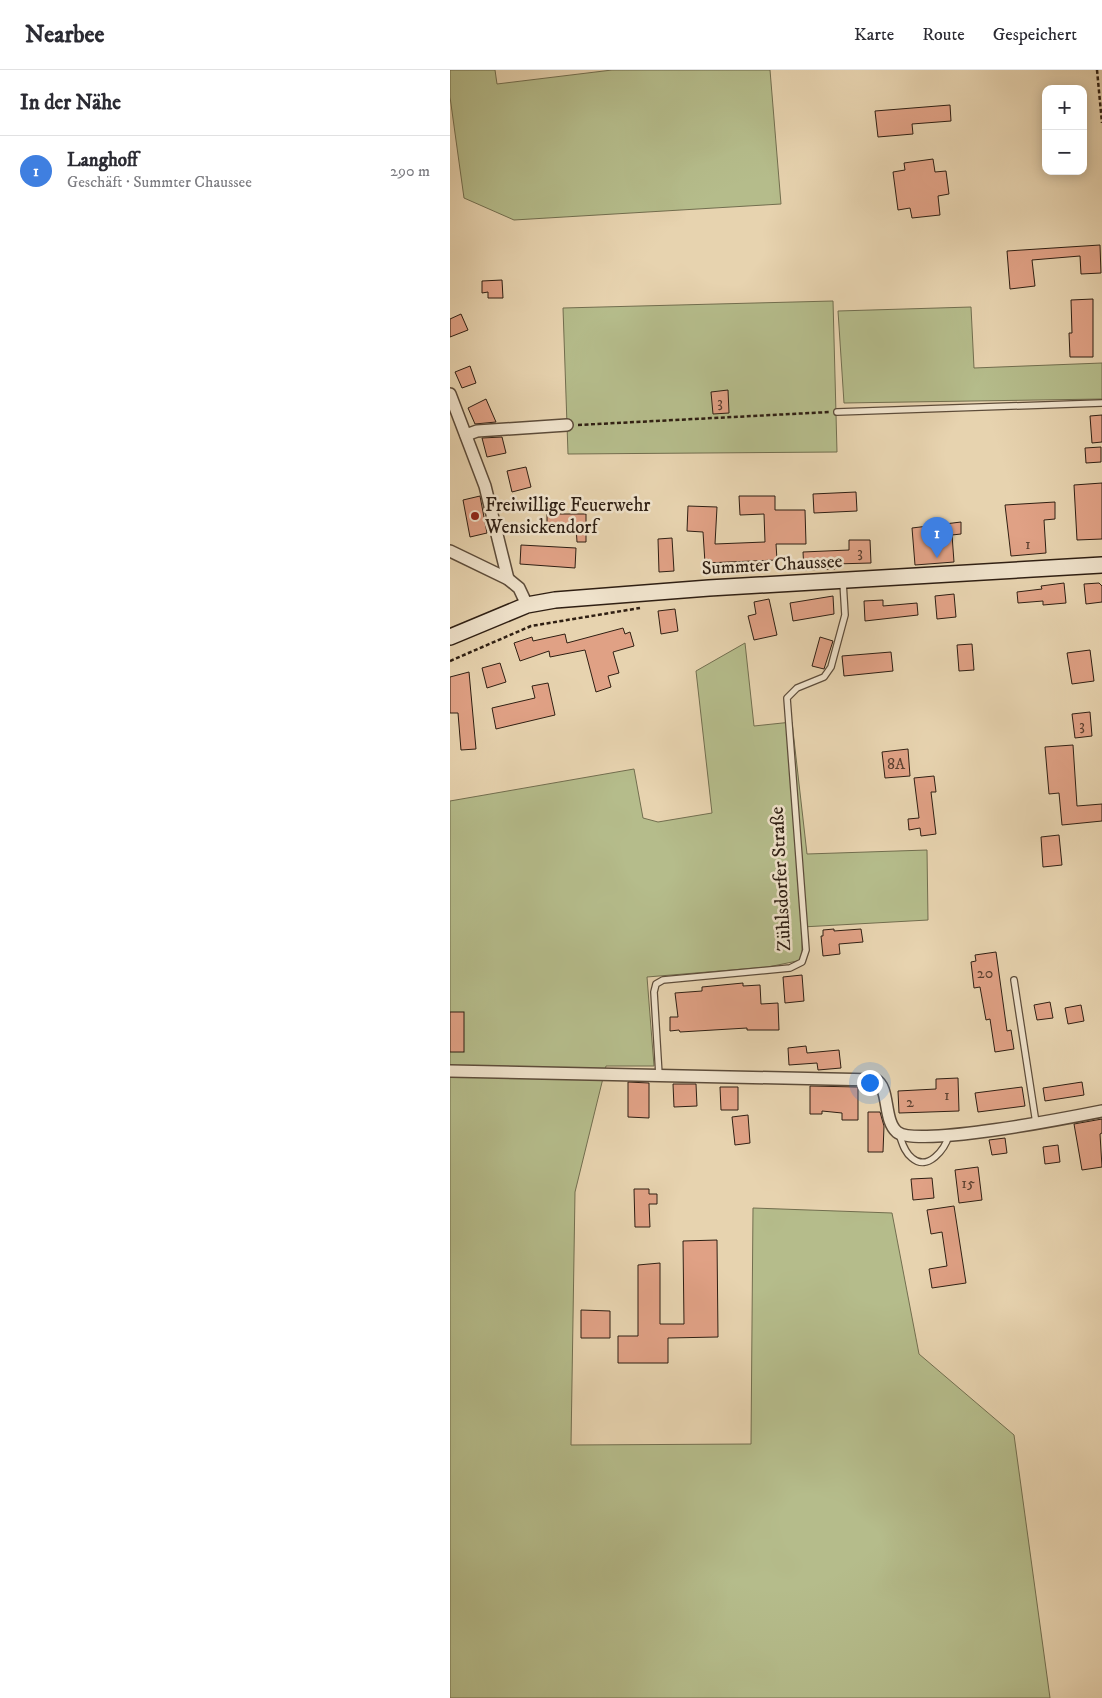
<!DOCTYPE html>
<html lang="de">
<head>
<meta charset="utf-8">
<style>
  body { margin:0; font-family:"IM FELL DW Pica",serif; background:#f2f2f3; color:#2b2b33 }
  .controls { position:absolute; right:15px; top:15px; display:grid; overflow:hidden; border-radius:10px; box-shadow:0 2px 12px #0003 }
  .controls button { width:45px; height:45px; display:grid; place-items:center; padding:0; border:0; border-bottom:1px solid #e1e1e2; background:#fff; color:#2b2b33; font:25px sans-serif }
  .you { position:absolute; left:419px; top:1012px; width:18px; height:18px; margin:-12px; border:4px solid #fff; border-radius:50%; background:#1a73e8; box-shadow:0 0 0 8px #1a73e833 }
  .badge { display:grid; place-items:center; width:32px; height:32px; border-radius:50%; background:#8f2418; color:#fff; font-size:16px; font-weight:700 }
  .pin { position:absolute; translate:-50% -41px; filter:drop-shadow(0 1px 2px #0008) }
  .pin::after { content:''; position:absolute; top:26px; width:18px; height:15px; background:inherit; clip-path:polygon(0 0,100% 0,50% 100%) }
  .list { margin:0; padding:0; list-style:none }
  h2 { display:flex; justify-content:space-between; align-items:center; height:65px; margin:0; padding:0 20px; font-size:21px }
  h2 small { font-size:16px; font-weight:400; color:#7c7c81 }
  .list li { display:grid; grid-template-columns:32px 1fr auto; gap:15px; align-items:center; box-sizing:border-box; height:70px; padding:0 20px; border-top:1px solid #e1e1e2 }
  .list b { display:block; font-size:19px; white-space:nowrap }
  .list p { margin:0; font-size:16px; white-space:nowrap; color:#7c7c81 }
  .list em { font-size:16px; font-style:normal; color:#7c7c81 }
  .map { position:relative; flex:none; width:652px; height:1628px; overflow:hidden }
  header { display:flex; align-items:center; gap:30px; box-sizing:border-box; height:70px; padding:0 25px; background:#fff; border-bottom:1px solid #e1e1e2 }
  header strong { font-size:24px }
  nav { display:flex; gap:28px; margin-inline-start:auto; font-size:18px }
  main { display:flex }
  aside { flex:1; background:#fff }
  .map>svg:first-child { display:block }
</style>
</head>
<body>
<header>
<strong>Nearbee</strong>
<nav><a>Karte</a><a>Route</a><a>Gespeichert</a></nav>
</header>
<main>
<aside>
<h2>In der Nähe<small></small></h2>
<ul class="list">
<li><span class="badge" style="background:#3f7fe0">1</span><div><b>Langhoff</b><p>Geschäft · Summter Chaussee</p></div><em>290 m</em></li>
</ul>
</aside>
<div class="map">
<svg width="652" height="1628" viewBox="0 0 652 1628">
  <rect width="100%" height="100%" fill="#e7d3af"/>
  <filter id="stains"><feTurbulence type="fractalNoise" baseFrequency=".004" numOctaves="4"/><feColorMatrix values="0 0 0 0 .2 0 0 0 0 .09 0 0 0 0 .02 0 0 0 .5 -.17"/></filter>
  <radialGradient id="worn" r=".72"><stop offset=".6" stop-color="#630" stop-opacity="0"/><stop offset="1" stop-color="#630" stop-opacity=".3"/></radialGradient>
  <g fill="#b5bc8b" stroke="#726e4f">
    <path d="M0,0H45L47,14L162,0H320L331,134L64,150L14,128L0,27Z"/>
    <path d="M383,231L387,382L118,384L113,238Z"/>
    <path d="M521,237L524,298L652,293V329L394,333L388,241Z"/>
    <path d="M295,573L304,656L342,652L357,784L477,780L478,850L352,857V890L318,897L197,907L204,996H156L125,1122L121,1375L301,1374L303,1138L442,1143L469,1284L564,1365L600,1628H0V731L184,699L193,748L208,752L262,743L246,601Z"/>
  </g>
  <g fill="#e0a185" stroke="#2f1f13">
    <path d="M500,35L501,51L462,54L463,64L428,67L425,41Z"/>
    <path d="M483,89L485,102L496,101L499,124L488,126L490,145L462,148L460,138L448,140L443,102L455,100L454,93Z"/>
    <path d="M650,175L651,203L631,204L630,186L582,190L585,216L560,219L557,181Z"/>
    <path d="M52,210L53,228H38V222L32,223V211Z"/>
    <path d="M643,229V287H620L619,263H622L621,230Z"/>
    <path d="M11,244L18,260L0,267V249Z"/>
    <path d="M20,296L26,313L12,318L5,302Z"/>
    <path d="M278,320L279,343L263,344L261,322Z"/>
    <path d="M36,329L46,352L25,354L18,338Z"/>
    <path d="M652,345V372L642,373L640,346Z"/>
    <path d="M52,367L56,383L37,387L32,368Z"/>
    <path d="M651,377V392L636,393L635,378Z"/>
    <path d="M76,397L81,417L62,422L57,401Z"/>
    <path d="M652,413V469L627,470L624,415Z"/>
    <path d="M406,422L407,441L364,443L363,424Z"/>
    <path d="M30,426L37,463L20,467L13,430Z"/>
    <path d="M289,426H325V440H355L356,474H326L327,490L255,493L253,462L237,461L238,436L267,437L265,474L315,472L314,444L290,445Z"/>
    <path d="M605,432V449L594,450L596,483L561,486L555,435Z"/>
    <path d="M97,444H136V472H127L126,457H97Z"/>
    <path d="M511,452V464L502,465L504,492L465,495L462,458Z"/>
    <path d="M222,468L224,501L209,502L208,469Z"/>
    <path d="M399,470H420L421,493L384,494L385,499L354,500L353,482L399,480Z"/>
    <path d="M71,475L126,478L125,498L70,494Z"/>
    <path d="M614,513L616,533L593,535V531L568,533L567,522L592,519L591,516Z"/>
    <path d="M649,513L652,516V532L636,534L634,514Z"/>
    <path d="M504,524L506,547L487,549L485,526Z"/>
    <path d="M383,526L384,544L343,551L340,533Z"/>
    <path d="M319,529L327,565L304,570L298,546L306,544L304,532Z"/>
    <path d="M433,530V536L467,533L468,545L415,551L414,531Z"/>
    <path d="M225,539L228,561L211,564L208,541Z"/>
    <path d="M173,558L175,564L180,562L184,576L163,582L169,603L158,606L161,617L146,622L135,580L100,587L99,581L70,591L64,573L82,567L83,571L115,564L117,573Z"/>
    <path d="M370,567L383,571L374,599L362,596Z"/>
    <path d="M522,574L524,600L509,601L507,575Z"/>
    <path d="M640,580L644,611L622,614L617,583Z"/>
    <path d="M441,582L443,601L394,606L392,586Z"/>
    <path d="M50,593L56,612L37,618L32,598Z"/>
    <path d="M19,602L26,679L11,680L8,643H0V607Z"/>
    <path d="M98,613L105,645L46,659L42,638L85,628L82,616Z"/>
    <path d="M640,642L642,666L625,668L622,644Z"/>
    <path d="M623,675L627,736L652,734V751L612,755L609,723L599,724L595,677Z"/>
    <path d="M458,679L460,706L435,708L432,682Z"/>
    <path d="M484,706L486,722H481L486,764L471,766L470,758L459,760L458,749L469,748L464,708Z"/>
    <path d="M609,765L612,795L593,797L591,767Z"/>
    <path d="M384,859V861L411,859L413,872L389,874L390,884L373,886L371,866H373V860Z"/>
    <path d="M546,882L557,961L561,960L564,979L545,982L540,949L536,950L530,917L524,918L521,892L526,891L525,885Z"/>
    <path d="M352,905L354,931L335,933L333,907Z"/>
    <path d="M293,913V916L310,915L311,934L328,933L329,960H297V958L230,962L229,960L220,961V947H228L225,923L252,921V917Z"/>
    <path d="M600,932L603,948L587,950L584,935Z"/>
    <path d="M631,935L634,951L618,954L615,938Z"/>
    <rect x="0" y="942" width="14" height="40"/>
    <path d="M356,976L357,983L389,980L391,998L368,1000L367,993L339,995L338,978Z"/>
    <path d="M508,1008L509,1041L449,1043L448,1021L486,1019V1009Z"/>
    <path d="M178,1012L199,1013V1048L178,1047Z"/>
    <path d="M632,1012L634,1025L595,1031L593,1018Z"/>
    <path d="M223,1014H246L247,1036L224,1037Z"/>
    <path d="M360,1016L408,1017V1050H392V1043L372,1041V1044H360Z"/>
    <path d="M270,1017H288V1040H271Z"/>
    <path d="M572,1017L575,1036L528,1042L525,1023Z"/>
    <path d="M418,1042H430L434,1056L433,1082H418Z"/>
    <path d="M298,1045L300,1073L285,1075L282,1047Z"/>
    <path d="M652,1049V1063L650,1064L652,1097L632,1100L624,1054Z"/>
    <path d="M555,1068L557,1083L542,1085L539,1070Z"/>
    <path d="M608,1075L610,1092L595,1094L593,1077Z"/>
    <path d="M528,1097L532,1130L509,1133L505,1100Z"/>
    <path d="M482,1108L484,1128L463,1130L461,1109Z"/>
    <path d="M184,1119H199V1124H207V1134H199L200,1157H185Z"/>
    <path d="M504,1136L516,1213L482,1218L479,1199L497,1196L492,1162L481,1164L477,1140Z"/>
    <path d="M267,1170L268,1267L218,1268V1293H168V1266H188V1195L210,1193V1254H234L233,1171Z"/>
    <path d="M131,1240L160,1241V1268H131Z"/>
  </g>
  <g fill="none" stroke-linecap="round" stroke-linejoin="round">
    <defs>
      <g id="service">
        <path d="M387,342L652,333"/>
        <path d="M564,910L586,1053"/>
        <path d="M209,1005L204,922L206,914L213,910L340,898L352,892L356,880L337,628L347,618L374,607L381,597L395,545L393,512"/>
        <path d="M449,1064C452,1072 454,1082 462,1088C478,1102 495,1079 499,1065"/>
      </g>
      <g id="minor">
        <path d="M0,324L35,416L58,509"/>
        <path d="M16,365L27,361L117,355"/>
        <path d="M0,481L58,509L69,518L77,535"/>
        <path d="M0,1001L426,1010C440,1018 433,1050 447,1062C466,1078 622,1047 652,1041"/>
      </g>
      <path id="secondary" d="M0,567L77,535L105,530L259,518L652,495"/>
    </defs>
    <use href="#service" stroke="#5d4c3a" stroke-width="8"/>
    <use href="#minor" stroke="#5d4c3a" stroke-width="14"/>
    <use href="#secondary" stroke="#2f1f13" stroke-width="18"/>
    <g stroke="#2f1f13" stroke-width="2.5" stroke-dasharray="4 2.5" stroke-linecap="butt">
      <path d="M647,0L652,53"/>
      <path d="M128,355L380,342"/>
      <path d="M0,591L81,556L190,538"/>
    </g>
    <use href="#service" stroke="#efe2cb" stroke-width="5.5"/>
    <use href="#minor" stroke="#efe2cb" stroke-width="11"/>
    <use href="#secondary" stroke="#efe2cb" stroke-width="15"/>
  </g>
  <circle fill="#8f2418" stroke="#efe2cb" stroke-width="2" cx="25" cy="446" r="5"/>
  <g text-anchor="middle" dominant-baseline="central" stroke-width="5" stroke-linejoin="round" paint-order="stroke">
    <g font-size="16" fill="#5b4030">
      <text x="270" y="332">3</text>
      <text x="578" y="474">1</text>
      <text x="410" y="482">3</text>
      <text x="632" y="655">3</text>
      <text x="446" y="694">8A</text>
      <text x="535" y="903">20</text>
      <text x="497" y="1025">1</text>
      <text x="460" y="1032">2</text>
      <text x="518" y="1113">15</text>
    </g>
    <g font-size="19" fill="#2f1f13" stroke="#efe2cb" text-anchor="start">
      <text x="35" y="435">Freiwillige Feuerwehr<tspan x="35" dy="22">Wensickendorf</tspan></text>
    </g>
    <g font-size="19" fill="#2f1f13" stroke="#efe2cb">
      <text transform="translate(322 495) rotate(-3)">Summter Chaussee</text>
      <text transform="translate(331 809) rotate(-93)">Zühlsdorfer Straße</text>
    </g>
  </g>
  <rect width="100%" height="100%" filter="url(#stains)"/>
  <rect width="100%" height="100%" fill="url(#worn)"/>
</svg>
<div class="controls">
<button>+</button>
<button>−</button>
</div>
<div class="you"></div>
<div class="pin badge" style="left:487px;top:488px;background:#3f7fe0">1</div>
</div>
</main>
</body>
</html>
